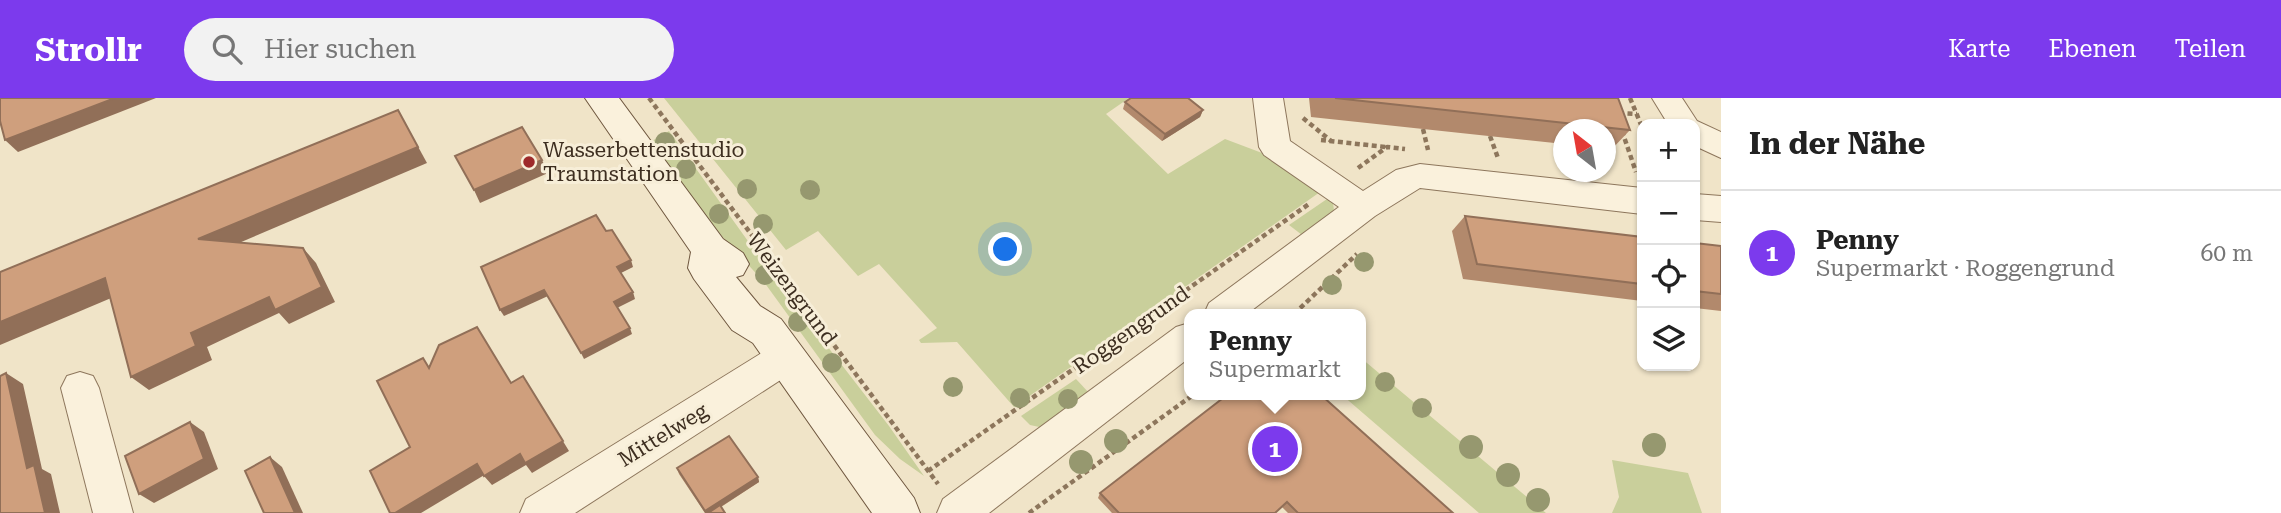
<!DOCTYPE html>
<html lang="de">
<head>
<meta charset="utf-8">
<style>
  body { margin:0; font-family:"Roboto Serif",serif; background:#f2f2f2; color:#222 }
  .controls { position:absolute; right:21px; top:21px; display:grid; overflow:hidden; border-radius:14px; box-shadow:0 2px 5px #0004 }
  .controls button { width:63px; height:63px; display:grid; place-items:center; padding:0; border:0; border-bottom:2px solid #e0e0e0; background:#fff; color:#222; font:35px sans-serif }
  .compass { position:absolute; left:1553px; top:21px; width:63px; height:63px; border-radius:50%; background:#fff; box-shadow:0 2px 5px #0004; rotate:329deg }
  .you { position:absolute; left:1006px; top:152px; width:24px; height:24px; margin:-18px; border:5px solid #fff; border-radius:50%; background:#1a73e8; box-shadow:0 0 0 10px #1a73e833 }
  .badge { display:grid; place-items:center; width:46px; height:46px; border-radius:50%; background:#7c3aed; color:#fff; font-size:23px; font-weight:700 }
  .pin { position:absolute; translate:-50% -50%; border:4px solid #fff; box-shadow:0 2px 7px #0006 }
  .popup { position:absolute; left:1184px; top:211px; width:182px; height:91px; box-sizing:border-box; display:grid; place-content:center; border-radius:14px; background:#fff; filter:drop-shadow(0 2px 5px #0005); font-size:23px; white-space:nowrap; color:#767676 }
  .popup b { font-size:26px; color:#222 }
  .popup::after { content:''; position:absolute; left:50%; top:100%; margin-left:-14px; border:14px solid transparent; border-top-color:#fff }
  .list { margin:0; padding:0; list-style:none }
  h2 { display:flex; justify-content:space-between; align-items:center; height:91px; margin:0; padding:0 28px; font-size:30px }
  h2 small { font-size:23px; font-weight:400; color:#767676 }
  .list li { display:grid; grid-template-columns:46px 1fr auto; gap:21px; align-items:center; box-sizing:border-box; height:126px; padding:0 28px; border-top:2px solid #e0e0e0 }
  .list b { display:block; font-size:26px; white-space:nowrap }
  .list p { margin:0; font-size:23px; white-space:nowrap; color:#767676 }
  .list em { font-size:23px; font-style:normal; color:#767676 }
  .icon { flex:none; width:38px; height:38px; fill:none; stroke:currentColor; stroke-width:2; stroke-linecap:round; stroke-linejoin:round }
  .map { position:relative; flex:none; width:1721px; height:415px; overflow:hidden }
  header { display:flex; align-items:center; gap:42px; box-sizing:border-box; height:98px; padding:0 35px; background:#7c3aed; color:#fff }
  header strong { font-size:33px }
  nav { display:flex; gap:38px; margin-inline-start:auto; font-size:24px }
  .search { width:490px; height:63px; background:#f2f2f2; display:flex; align-items:center; gap:18px; box-sizing:border-box; padding:0 24px; border-radius:38px; color:#767676; font-size:26px }
  main { display:flex }
  aside { flex:1; background:#fff }
  .map>svg:first-child { display:block }
</style>
</head>
<body>
<header>
<strong>Strollr</strong>
<div class="search"><svg class="icon" aria-label="search" viewBox="0 0 24 24"><circle cx="10" cy="10" r="6"/><path d="M15 15l6 6"/></svg>Hier suchen</div>
<nav><a>Karte</a><a>Ebenen</a><a>Teilen</a></nav>
</header>
<main>
<div class="map">
<svg width="1721" height="415" viewBox="0 0 1721 415">
  <rect width="100%" height="100%" fill="#f0e4c8"/>
  <g fill="#c9cf9b">
    <path d="M664,0H1129L1106,16L1168,76L1225,41L1281,62L1320,94L1014,309L957,244L921,245L919,242L937,230L879,166L858,178L818,133L786,152Z"/>
    <path d="M669,33L773,178L889,328L924,378L900,361L875,337L764,184L706,121L652,43Z"/>
    <path d="M1327,101L1333,105L1335,120L1306,140L1289,127Z"/>
    <path d="M1361,260L1546,415H1479L1342,297H1361Z"/>
    <path d="M1076,281L1090,296L1044,330L1030,327L1021,318Z"/>
    <path d="M1612,362L1688,375L1702,415H1612L1619,399Z"/>
  </g>
  <g fill="none" stroke-linecap="round" stroke-linejoin="round">
    <defs>
      <g id="minor">
        <path d="M1253,0H1283L1290,43L1363,93L1396,72L1420,66L1642,90V116L1420,90L1375,118L1247,216H1204L1209,205L1339,109L1264,57L1259,49Z"/>
        <path d="M1652,0H1682L1697,23L1721,34V60L1695,48V26H1668Z"/>
        <path d="M1695,96L1721,98V124L1695,122Z"/>
        <path d="M1189,225V260L989,415H937L943,401L1176,229Z"/>
        <path d="M786,243L799,248L804,259L799,270L575,415H520L526,401L773,248Z"/>
        <path d="M80,274L93,278L99,290L133,415H93L61,290L67,278Z"/>
      </g>
      <path id="secondary" d="M585,0H619L723,141L743,155L749,166L743,177L736,179L760,208L781,221L914,400L920,415H872L753,245L732,232L694,181L688,170L691,154Z"/>
    </defs>
    <use href="#minor" stroke="#8d765c" stroke-width="2"/>
    <use href="#secondary" stroke="#6f573f" stroke-width="2"/>
    <g stroke="#8d765c" stroke-width="4.5" stroke-dasharray="5 3.5" stroke-linecap="butt">
      <path d="M649,0L754,140"/>
      <path d="M1630,0L1642,29"/>
      <path d="M1619,15L1637,16"/>
      <path d="M1303,20L1331,43"/>
      <path d="M1423,31L1428,52"/>
      <path d="M1622,33L1636,74"/>
      <path d="M1490,38L1498,60"/>
      <path d="M1321,42L1386,49"/>
      <path d="M1358,70L1387,49L1405,51"/>
      <path d="M763,152L938,386"/>
      <path d="M1294,216L1357,156"/>
      <path d="M928,373L1309,106"/>
      <path d="M1029,415L1193,297"/>
    </g>
    <use href="#minor" fill="#faf1dc" fill-rule="evenodd"/>
    <use href="#secondary" fill="#faf1dc" fill-rule="evenodd"/>
  </g>
  <g fill="#96986f">
    <circle cx="665" cy="44" r="10"/>
    <circle cx="686" cy="71" r="10"/>
    <circle cx="747" cy="91" r="10"/>
    <circle cx="810" cy="92" r="10"/>
    <circle cx="719" cy="116" r="10"/>
    <circle cx="763" cy="126" r="10"/>
    <circle cx="1364" cy="164" r="10"/>
    <circle cx="765" cy="177" r="10"/>
    <circle cx="1332" cy="187" r="10"/>
    <circle cx="798" cy="224" r="10"/>
    <circle cx="832" cy="265" r="10"/>
    <circle cx="1385" cy="284" r="10"/>
    <circle cx="953" cy="289" r="10"/>
    <circle cx="1020" cy="300" r="10"/>
    <circle cx="1068" cy="301" r="10"/>
    <circle cx="1422" cy="310" r="10"/>
    <circle cx="1116" cy="343" r="12"/>
    <circle cx="1654" cy="347" r="12"/>
    <circle cx="1471" cy="349" r="12"/>
    <circle cx="1081" cy="364" r="12"/>
    <circle cx="1508" cy="377" r="12"/>
    <circle cx="1538" cy="402" r="12"/>
  </g>
  <g fill="#b2896c">
    <path d="M1309,0H1618L1630,32L1611,52L1606,51V32H1564V46L1311,19Z"/>
    <path d="M1125,4L1203,12L1200,19L1162,43L1123,11Z"/>
    <path d="M1465,118L1642,139V203L1463,181L1452,133Z"/>
    <path d="M1695,145L1721,148V213L1695,210Z"/>
    <path d="M1227,297L1453,415H1288L1282,409L1275,415H1112L1098,400L1100,395Z"/>
    <path d="M677,370L758,379L759,384L721,409L726,415H705L679,376Z"/>
  </g>
  <g fill="#916f58">
    <path d="M115,0H156L18,54L5,42Z"/>
    <path d="M398,12L427,65L213,156L198,141Z"/>
    <path d="M1203,12L1200,19L1162,43L1165,36Z"/>
    <path d="M542,62L548,75L480,105L474,92Z"/>
    <path d="M303,150L316,165L335,204L289,226L279,215L207,249L212,262L149,292L131,279L191,235L269,199Z"/>
    <path d="M631,162L633,169L619,176L617,169Z"/>
    <path d="M105,180L123,195L0,247V224Z"/>
    <path d="M544,192L548,198L504,218L500,212Z"/>
    <path d="M633,194L635,201L617,210L614,204Z"/>
    <path d="M630,230L632,236L584,261L581,255Z"/>
    <path d="M6,275L23,286L42,371L51,376L60,415H45L27,370Z"/>
    <path d="M523,278L569,353L532,375L526,367L492,387L484,378L520,356Z"/>
    <path d="M190,324L204,334L218,371L154,405L139,396Z"/>
    <path d="M270,359L282,369L303,415H295Z"/>
    <path d="M477,366L486,376L421,415H395Z"/>
    <path d="M758,379L759,384L711,415H705V413Z"/>
  </g>
  <g fill="#cf9f7d" stroke="#916f58" stroke-width="2">
    <path d="M0,0H115L5,42L0,23Z"/>
    <path d="M1131,0H1188L1203,12L1165,36L1125,4Z"/>
    <path d="M1335,0H1618L1630,32Z"/>
    <path d="M398,12L418,49L198,141L303,150L322,189L275,212L269,199L191,235L196,248L131,279L105,180L0,224V174Z"/>
    <path d="M522,29L542,62L474,92L455,58Z"/>
    <path d="M596,117L606,133L612,132L631,162L617,169L633,194L614,204L630,230L581,255L544,192L500,212L481,169Z"/>
    <path d="M1465,118L1642,139V186L1477,166Z"/>
    <path d="M1695,145L1721,148V196L1695,193Z"/>
    <path d="M477,229L511,285L523,278L563,343L525,365L520,356L484,378L477,366L395,415H390L370,373L410,349L377,283L423,260L429,270L439,247Z"/>
    <path d="M6,275L27,370L34,367L45,415H0V278Z"/>
    <path d="M1227,297H1321L1453,415H1298L1287,404L1275,415H1119L1100,395Z"/>
    <path d="M190,324L204,361L139,396L125,358Z"/>
    <path d="M729,338L758,379L705,413L677,370Z"/>
    <path d="M270,359L295,415H264L245,373Z"/>
    <path d="M720,407L725,415H708Z"/>
  </g>
  <circle fill="#9e2a2b" stroke="#f7eed8" stroke-width="2.5" cx="529" cy="64" r="7"/>
  <g text-anchor="middle" dominant-baseline="central" stroke-width="6" stroke-linejoin="round" paint-order="stroke">
    <g font-size="21" fill="#3d2e20" stroke="#f7eed8" text-anchor="start">
      <text x="543" y="52">Wasserbettenstudio<tspan x="543" dy="24">Traumstation</tspan></text>
    </g>
    <g font-size="21" fill="#3d2e20" stroke="#f7eed8">
      <text transform="translate(792 191) rotate(53)">Weizengrund</text>
      <text transform="translate(1131 232) rotate(-35)">Roggengrund</text>
      <text transform="translate(663 337) rotate(-32)">Mittelweg</text>
    </g>
  </g>
</svg>
<div class="controls">
<button>+</button>
<button>−</button>
<button><svg class="icon" aria-label="locate" viewBox="0 0 24 24"><circle cx="12" cy="12" r="6"/><path d="M12 2v4M12 18v4M2 12h4M18 12h4"/></svg></button>
<button><svg class="icon" aria-label="layers" viewBox="0 0 24 24"><path d="M12 4l9 5-9 5-9-5zM3 14l9 5 9-5"/></svg></button>
</div>
<svg class="compass" viewBox="-18 -18 36 36"><path d="M0-13l5 13h-10z" fill="#e53935"/><path d="M0 13l5-13h-10z" fill="#767676"/></svg>
<div class="you"></div>
<div class="pin badge" style="left:1275px;top:351px">1</div>
<div class="popup"><b>Penny</b>Supermarkt</div>
</div>
<aside>
<h2>In der Nähe<small></small></h2>
<ul class="list">
<li><span class="badge">1</span><div><b>Penny</b><p>Supermarkt · Roggengrund</p></div><em>60 m</em></li>
</ul>
</aside>
</main>
</body>
</html>
